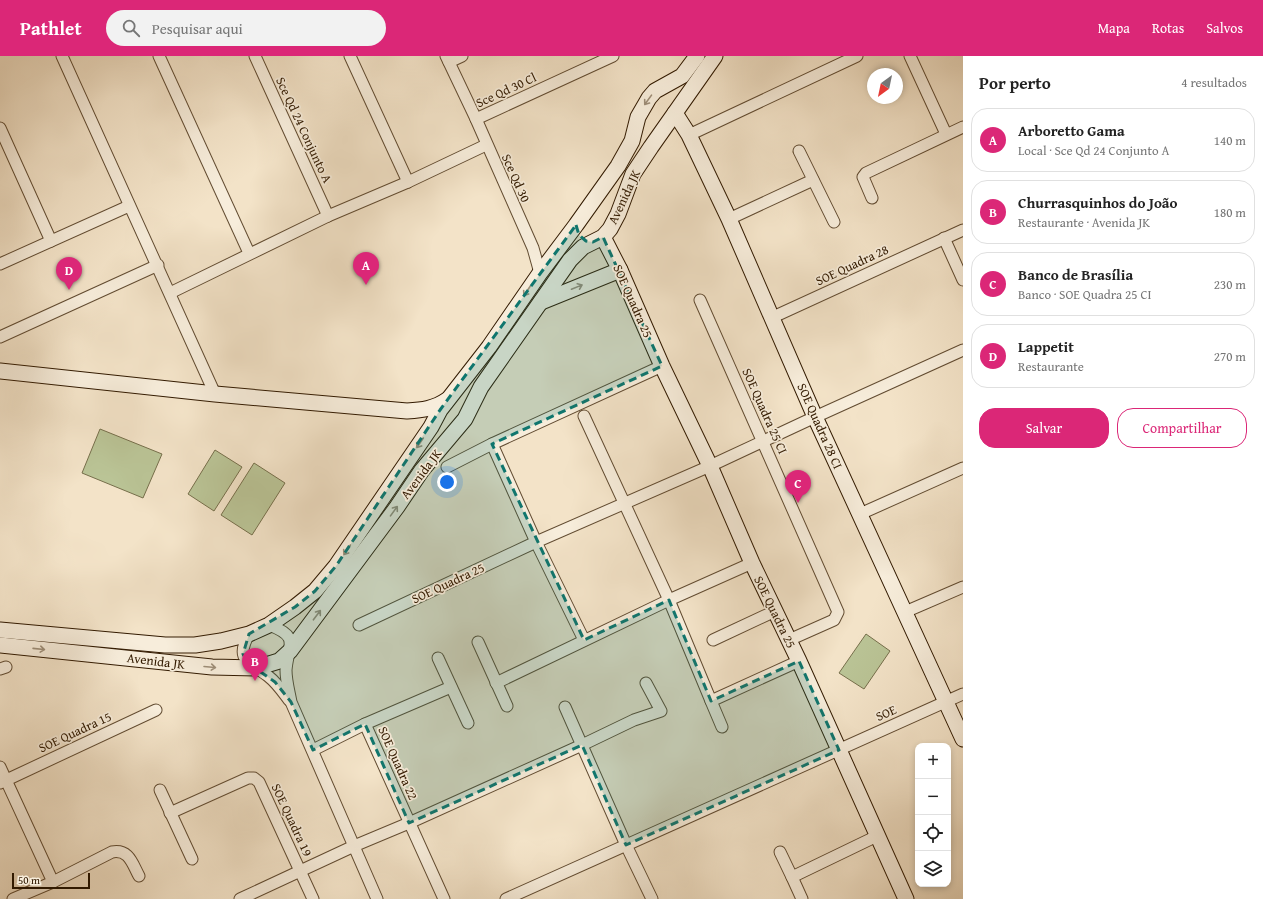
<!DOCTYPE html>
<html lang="pt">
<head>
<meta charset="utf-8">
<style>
  body { margin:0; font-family:"Gentium Book Plus",serif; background:#f2f2f2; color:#222 }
  .controls { position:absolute; right:12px; bottom:12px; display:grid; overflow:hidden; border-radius:8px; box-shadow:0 2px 6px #0003 }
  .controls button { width:36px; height:36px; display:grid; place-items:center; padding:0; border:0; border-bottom:1px solid #e0e0e0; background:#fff; color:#222; font:20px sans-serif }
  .compass { position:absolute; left:867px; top:12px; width:36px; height:36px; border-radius:50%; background:#fff; box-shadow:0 2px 6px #0003; rotate:213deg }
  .scale { position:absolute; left:12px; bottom:10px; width:78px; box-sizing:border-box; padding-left:4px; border:2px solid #321a00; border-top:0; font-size:11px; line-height:14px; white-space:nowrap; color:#321a00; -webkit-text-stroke:3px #f7eddb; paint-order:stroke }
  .you { position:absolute; left:447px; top:426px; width:14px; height:14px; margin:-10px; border:3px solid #fff; border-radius:50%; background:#1a73e8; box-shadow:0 0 0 6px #1a73e833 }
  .badge { display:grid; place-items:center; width:26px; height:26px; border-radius:50%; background:#db2777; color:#fff; font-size:13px; font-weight:700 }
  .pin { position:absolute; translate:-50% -33px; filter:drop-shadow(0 1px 2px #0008) }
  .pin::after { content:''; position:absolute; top:21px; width:14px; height:12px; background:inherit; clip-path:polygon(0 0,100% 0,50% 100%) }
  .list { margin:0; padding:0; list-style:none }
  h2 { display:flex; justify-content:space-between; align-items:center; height:52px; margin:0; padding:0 16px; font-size:17px }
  h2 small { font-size:13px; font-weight:400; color:#767676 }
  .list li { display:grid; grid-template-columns:26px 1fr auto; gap:12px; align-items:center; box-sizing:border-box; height:64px; margin:0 8px 8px; padding:0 8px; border:1px solid #e0e0e0; border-radius:16px }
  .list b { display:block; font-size:15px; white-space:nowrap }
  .list p { margin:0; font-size:13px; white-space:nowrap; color:#767676 }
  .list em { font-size:13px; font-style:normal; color:#767676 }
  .actions { display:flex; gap:8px; padding:12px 16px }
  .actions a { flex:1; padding:9px 0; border:1px solid #db2777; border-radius:16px; text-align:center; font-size:14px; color:#db2777 }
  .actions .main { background:#db2777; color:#fff }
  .icon { flex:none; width:22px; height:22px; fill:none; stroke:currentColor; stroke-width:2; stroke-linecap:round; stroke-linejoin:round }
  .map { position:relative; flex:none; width:963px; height:843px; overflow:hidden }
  header { display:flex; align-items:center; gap:24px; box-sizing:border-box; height:56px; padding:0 20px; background:#db2777; color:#fff }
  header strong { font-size:19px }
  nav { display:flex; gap:22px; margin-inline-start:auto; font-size:14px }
  .search { width:280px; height:36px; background:#f2f2f2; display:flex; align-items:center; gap:10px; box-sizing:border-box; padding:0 14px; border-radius:22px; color:#767676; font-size:15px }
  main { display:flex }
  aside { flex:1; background:#fff }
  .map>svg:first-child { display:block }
</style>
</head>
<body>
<header>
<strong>Pathlet</strong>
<div class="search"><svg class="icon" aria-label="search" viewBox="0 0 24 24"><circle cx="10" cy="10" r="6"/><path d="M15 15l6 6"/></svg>Pesquisar aqui</div>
<nav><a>Mapa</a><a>Rotas</a><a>Salvos</a></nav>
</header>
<main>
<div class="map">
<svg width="963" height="843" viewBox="0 0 963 843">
  <rect width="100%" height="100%" fill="#f3e3c8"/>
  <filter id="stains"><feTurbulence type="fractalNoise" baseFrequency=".005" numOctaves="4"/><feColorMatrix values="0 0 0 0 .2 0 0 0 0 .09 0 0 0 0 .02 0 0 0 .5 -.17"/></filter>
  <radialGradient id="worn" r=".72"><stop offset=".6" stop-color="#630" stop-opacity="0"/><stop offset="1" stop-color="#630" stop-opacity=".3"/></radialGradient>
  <g fill="#bac496" stroke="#766f4b">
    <path d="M100,373L162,398L143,442L82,417Z"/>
    <path d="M215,394L242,411L214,455L188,438Z"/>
    <path d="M254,407L285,427L252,479L221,459Z"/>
    <path d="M866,578L890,595L864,633L839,617Z"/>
  </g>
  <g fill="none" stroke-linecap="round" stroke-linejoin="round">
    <defs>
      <g id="street">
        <path d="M62,0L215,338"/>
        <path d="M159,0L249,197"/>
        <path d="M255,0L328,160"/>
        <path d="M350,0L408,126"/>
        <path d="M446,0L476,63L533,192L540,217"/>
        <path d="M910,0L946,78"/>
        <path d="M449,6L462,0"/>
        <path d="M476,63L613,0"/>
        <path d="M0,72L51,185"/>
        <path d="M689,79L857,0"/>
        <path d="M799,95L834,166"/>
        <path d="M872,142L863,121L866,117L963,71"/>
        <path d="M729,163L813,124"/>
        <path d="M944,182L963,224"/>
        <path d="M0,208L129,150"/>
        <path d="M170,237L328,160L408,126L486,89"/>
        <path d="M700,244L838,556L834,564L789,584"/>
        <path d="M771,262L963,174"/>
        <path d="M0,281L158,209"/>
        <path d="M584,360L669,544L711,645"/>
        <path d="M492,388L536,486L584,584"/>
        <path d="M447,411L492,388L662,310"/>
        <path d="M860,458L963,412"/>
        <path d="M905,556L963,531"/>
        <path d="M269,569C301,581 288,589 286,614C286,625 289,635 291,646L377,843"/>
        <path d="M359,569L536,486L710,410L815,361L963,294"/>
        <path d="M249,578C234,605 250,606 268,620C277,627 283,636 289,644"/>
        <path d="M713,584L775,555"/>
        <path d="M478,586L507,650"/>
        <path d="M438,602L468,667"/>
        <path d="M0,613L6,611"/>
        <path d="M496,627L669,544L752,507"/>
        <path d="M565,651L626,789L652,843"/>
        <path d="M365,668L444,843"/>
        <path d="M722,671L711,645L799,605"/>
        <path d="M313,694L365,668L451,631"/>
        <path d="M0,711L53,826"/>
        <path d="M0,727L156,654"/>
        <path d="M160,734L192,803"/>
        <path d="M170,757L248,722H254L259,726L313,843"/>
        <path d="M780,796L792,821"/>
        <path d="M13,843L53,826L112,796C129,793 132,807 139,820"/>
        <path d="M240,843L354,790L409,767L582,689L634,664L661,655L646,627"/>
        <path d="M506,843L963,638"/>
        <path d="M802,843L792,821L877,780"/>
      </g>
      <g id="secondary">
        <path d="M675,57L689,79L729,163L815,361L963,683"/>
        <path d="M603,181L620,214L662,310L710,410L752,507L799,605L906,843"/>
        <path d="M541,246L620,214"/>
        <path d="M0,315L215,338L407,355C422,354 434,353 447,344"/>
        <path d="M0,574L165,589H195L221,585L249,578L269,569L295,551L315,535L336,510L431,371L440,354L489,291L540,217L576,169L618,110L632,85L638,61L649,42L655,35L682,20L697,0"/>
        <path d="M0,589L212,611L256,612L279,605L290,595L397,451L422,414L465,363L481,331L570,204L583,191L603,181L610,173L618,158L633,118L651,91L715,0"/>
      </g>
    </defs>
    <use href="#street" stroke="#624c32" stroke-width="13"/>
    <use href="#secondary" stroke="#321a00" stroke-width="17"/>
    <use href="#street" stroke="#f7eddb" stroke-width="11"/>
    <use href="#secondary" stroke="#f7eddb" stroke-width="15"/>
  </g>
  <defs><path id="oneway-shaft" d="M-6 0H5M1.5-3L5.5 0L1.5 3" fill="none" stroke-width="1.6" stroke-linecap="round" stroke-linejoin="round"/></defs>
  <g stroke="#9e8e78">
    <use href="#oneway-shaft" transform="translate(648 44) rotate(126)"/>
    <use href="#oneway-shaft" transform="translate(577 231) rotate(-22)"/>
    <use href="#oneway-shaft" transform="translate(527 235) rotate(124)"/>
    <use href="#oneway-shaft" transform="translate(420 387) rotate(124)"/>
    <use href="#oneway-shaft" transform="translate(394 455) rotate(-54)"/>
    <use href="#oneway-shaft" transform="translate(347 494) rotate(124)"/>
    <use href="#oneway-shaft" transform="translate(317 559) rotate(-53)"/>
    <use href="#oneway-shaft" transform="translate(39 593) rotate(6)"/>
    <use href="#oneway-shaft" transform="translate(210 611) rotate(5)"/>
  </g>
  <path fill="#0f766e" fill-opacity="0.2" stroke="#0f766e" stroke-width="3" stroke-dasharray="8 5" stroke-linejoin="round" d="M576,169L579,179L586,185L593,186L603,181L662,310L492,388L584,584L669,544L711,645L799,605L839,694L626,789L582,689L409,767L365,668L313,694L291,646L275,626L248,607L243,598L249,578L295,551L315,535L336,510L440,354Z"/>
  <g text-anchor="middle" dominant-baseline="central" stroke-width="3.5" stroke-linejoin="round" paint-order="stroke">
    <g font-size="13" fill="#321a00" stroke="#f7eddb">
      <text transform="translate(506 34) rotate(-25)">Sce Qd 30 Cl</text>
      <text transform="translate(304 74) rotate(65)">Sce Qd 24 Conjunto A</text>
      <text transform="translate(516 122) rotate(66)">Sce Qd 30</text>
      <text transform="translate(624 141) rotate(-65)">Avenida JK</text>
      <text transform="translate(852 209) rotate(-25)">SOE Quadra 28</text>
      <text transform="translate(633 245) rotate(66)">SOE Quadra 25</text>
      <text transform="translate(765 355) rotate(66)">SOE Quadra 25 CI</text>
      <text transform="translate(820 370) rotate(66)">SOE Quadra 28 CI</text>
      <text transform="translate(421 418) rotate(-53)">Avenida JK</text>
      <text transform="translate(448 527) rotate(-25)">SOE Quadra 25</text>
      <text transform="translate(775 556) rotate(64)">SOE Quadra 25</text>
      <text transform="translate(156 605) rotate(7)">Avenida JK</text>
      <text transform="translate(886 657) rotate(-24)">SOE</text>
      <text transform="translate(75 676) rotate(-25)">SOE Quadra 15</text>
      <text transform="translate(398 707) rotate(66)">SOE Quadra 22</text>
      <text transform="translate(292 764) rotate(65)">SOE Quadra 19</text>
    </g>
  </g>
  <rect width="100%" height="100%" filter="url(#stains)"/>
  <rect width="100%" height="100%" fill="url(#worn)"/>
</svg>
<div class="controls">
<button>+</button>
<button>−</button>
<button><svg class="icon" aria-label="locate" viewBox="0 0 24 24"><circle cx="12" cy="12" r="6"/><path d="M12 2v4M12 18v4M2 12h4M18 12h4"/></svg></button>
<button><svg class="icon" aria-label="layers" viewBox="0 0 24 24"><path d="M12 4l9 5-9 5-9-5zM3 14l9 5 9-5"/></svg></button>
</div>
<svg class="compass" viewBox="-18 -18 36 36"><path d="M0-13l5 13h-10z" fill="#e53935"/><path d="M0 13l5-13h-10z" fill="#767676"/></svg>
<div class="scale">50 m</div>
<div class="you"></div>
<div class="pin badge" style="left:366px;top:229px">A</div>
<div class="pin badge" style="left:255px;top:625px">B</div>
<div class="pin badge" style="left:798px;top:447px">C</div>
<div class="pin badge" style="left:69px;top:234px">D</div>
</div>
<aside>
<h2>Por perto<small>4 resultados</small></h2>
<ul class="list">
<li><span class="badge">A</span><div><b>Arboretto Gama</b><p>Local · Sce Qd 24 Conjunto A</p></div><em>140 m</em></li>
<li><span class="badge">B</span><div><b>Churrasquinhos do João</b><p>Restaurante · Avenida JK</p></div><em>180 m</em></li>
<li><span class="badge">C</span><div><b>Banco de Brasília</b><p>Banco · SOE Quadra 25 CI</p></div><em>230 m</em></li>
<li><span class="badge">D</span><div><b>Lappetit</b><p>Restaurante</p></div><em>270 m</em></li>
</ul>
<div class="actions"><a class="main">Salvar</a><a>Compartilhar</a></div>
</aside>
</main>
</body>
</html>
